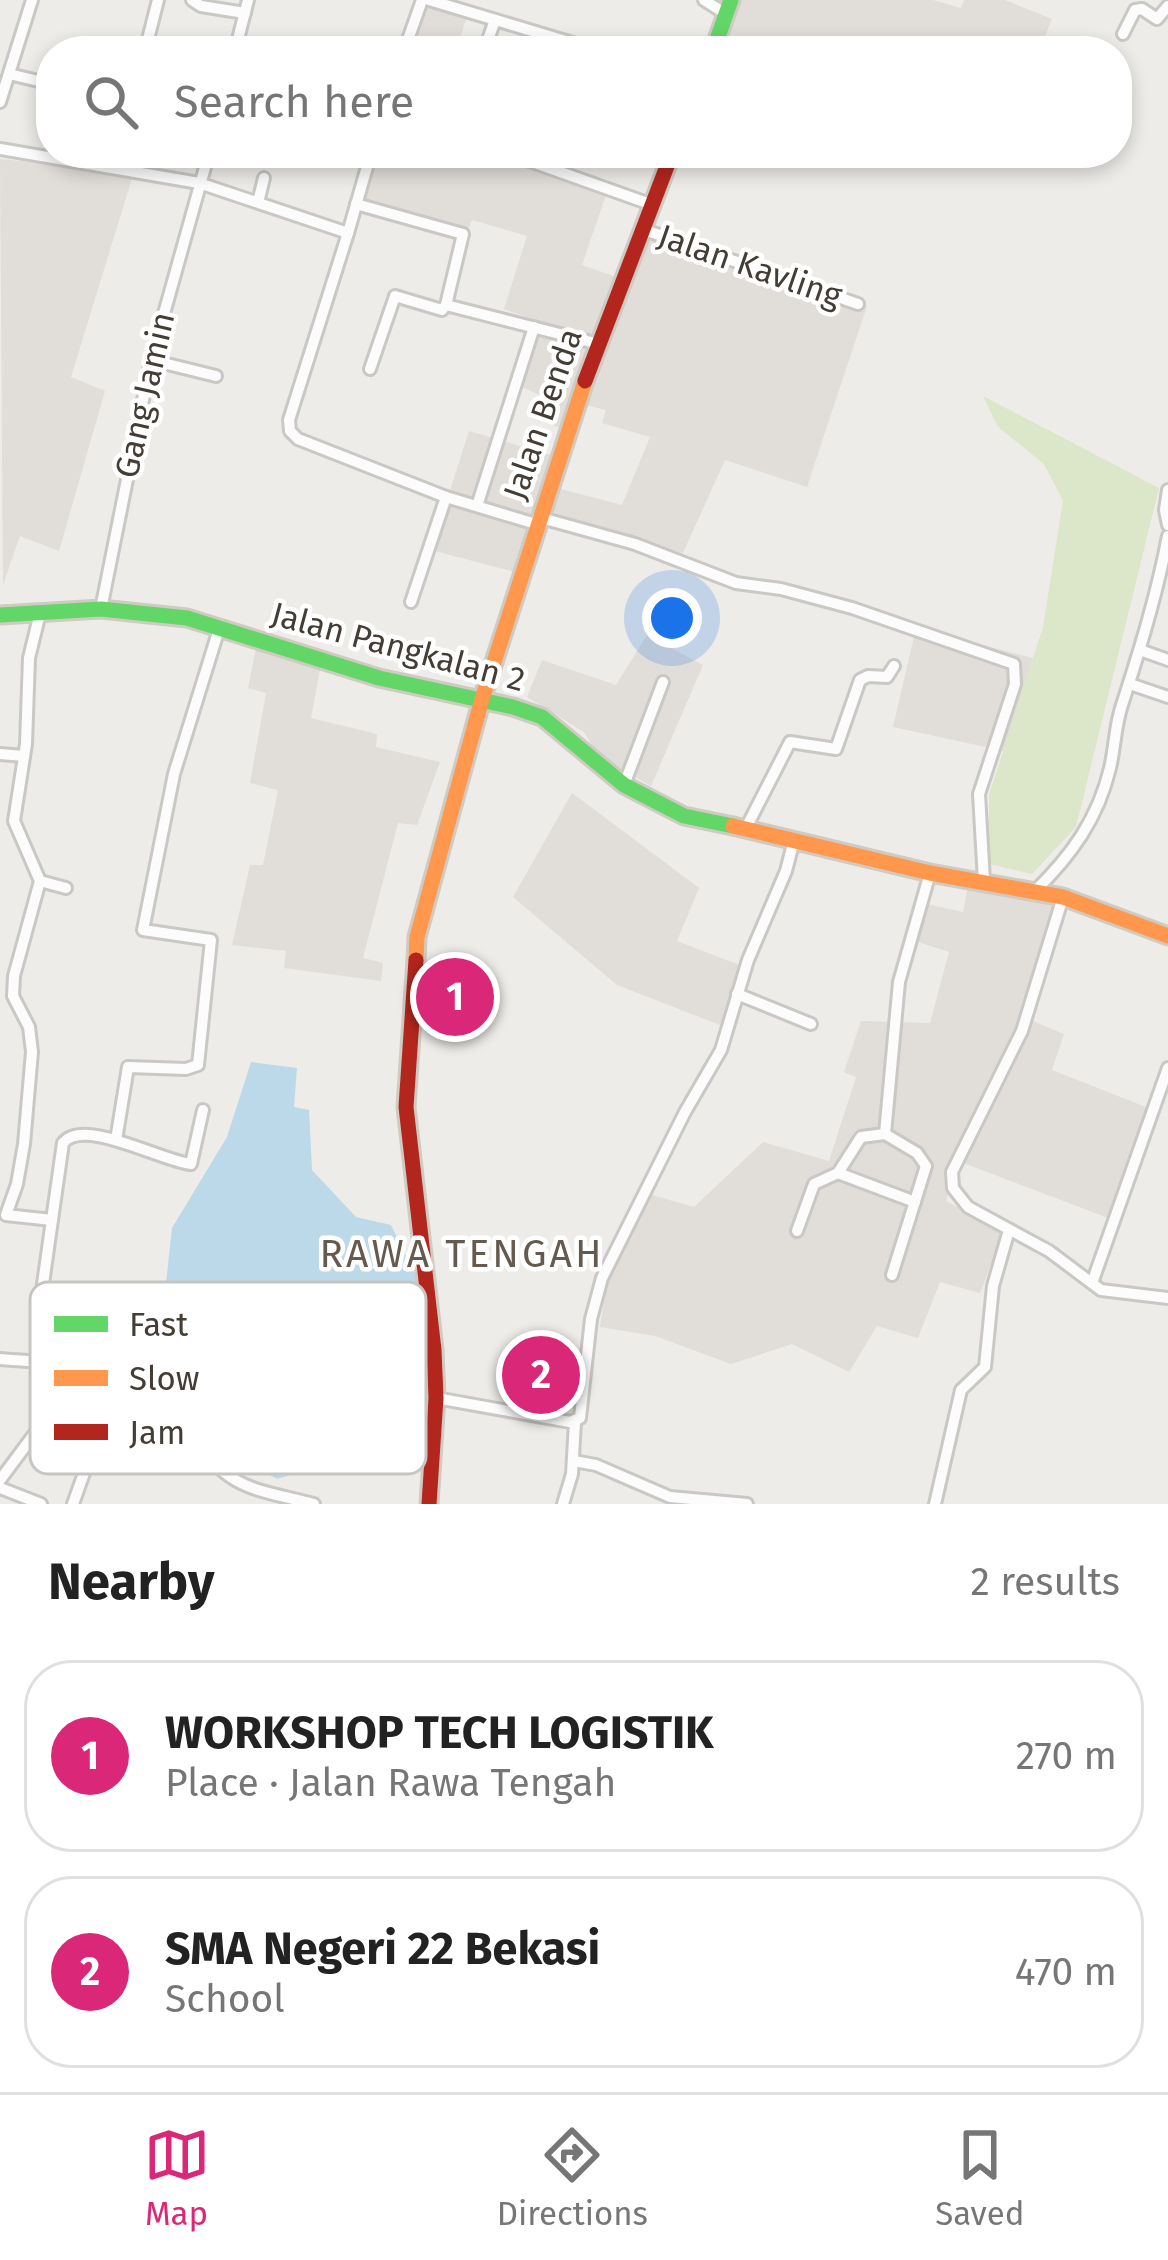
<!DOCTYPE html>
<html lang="en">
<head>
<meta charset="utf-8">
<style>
  body { margin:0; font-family:"Fira Sans",sans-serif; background:#f2f2f2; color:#222 }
  .you { position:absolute; left:672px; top:618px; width:42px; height:42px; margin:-30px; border:9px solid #fff; border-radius:50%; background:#1a73e8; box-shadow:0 0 0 18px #1a73e833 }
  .badge { display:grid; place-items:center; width:78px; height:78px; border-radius:50%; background:#db2777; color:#fff; font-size:39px; font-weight:700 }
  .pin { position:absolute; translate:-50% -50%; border:6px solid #fff; box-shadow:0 3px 12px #0006 }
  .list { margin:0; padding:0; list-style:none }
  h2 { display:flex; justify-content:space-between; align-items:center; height:156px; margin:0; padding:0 48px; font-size:51px }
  h2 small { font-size:39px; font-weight:400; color:#767676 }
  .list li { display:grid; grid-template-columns:78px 1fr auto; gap:36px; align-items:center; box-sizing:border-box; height:192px; margin:0 24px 24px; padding:0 24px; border:3px solid #e0e0e0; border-radius:48px }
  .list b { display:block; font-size:45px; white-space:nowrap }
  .list p { margin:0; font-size:39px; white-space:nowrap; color:#767676 }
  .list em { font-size:39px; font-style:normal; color:#767676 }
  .icon { flex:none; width:66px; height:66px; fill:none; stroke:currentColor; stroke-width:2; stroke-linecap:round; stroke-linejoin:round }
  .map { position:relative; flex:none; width:1168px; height:1504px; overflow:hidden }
  .search { position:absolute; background:#fff; box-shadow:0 6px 18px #0003; left:36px; right:36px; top:36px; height:132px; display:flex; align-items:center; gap:30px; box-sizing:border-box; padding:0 42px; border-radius:48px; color:#767676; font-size:45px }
  .sheet { height:588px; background:#fff }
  nav { display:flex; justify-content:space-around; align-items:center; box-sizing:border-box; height:168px; border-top:3px solid #e0e0e0; background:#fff; font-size:33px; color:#767676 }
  nav a { display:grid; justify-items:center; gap:6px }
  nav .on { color:#db2777 }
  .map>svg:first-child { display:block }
</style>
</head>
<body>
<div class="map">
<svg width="1168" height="1504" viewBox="0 0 1168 1504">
  <rect width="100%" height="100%" fill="#eeece8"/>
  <g fill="#e1ddd9">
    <path d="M420,0H455L470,6L456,51H403Z"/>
    <path d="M734,0H933L961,8L964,0H1005L1052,19L1039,51H713Z"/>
    <path d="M369,153H518L608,189L582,265L628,281L651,227L867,306L807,487L725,460L683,553L535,519L515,572L431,550L469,431L561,458L553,487L622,505L650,437L602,423L606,410L573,402L564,429L534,419L540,395L519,386L541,322L504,309L527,236L472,220L467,233L354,198Z"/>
    <path d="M0,159L134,172L71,377L105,391L59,551L20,536L3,585Z"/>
    <path d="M916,628L1033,658L1004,751L893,727Z"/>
    <path d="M647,635L703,665L651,786L599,756L584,732L527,697L542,660L616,685Z"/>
    <path d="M257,643L321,664L311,718L377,734L376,747L440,762L417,825L398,823L363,958L383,963L381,981L284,968L286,951L232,945L250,865H263L278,790L250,783L266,693L248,688Z"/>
    <path d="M572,793L699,888L677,941L747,968L725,1027L617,985L513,897Z"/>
    <path d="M968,886L1055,901L1023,1017L1064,1034L1052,1070L1151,1109L1111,1219L958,1161L946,1201L1004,1230L980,1293L940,1282L918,1338L877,1326L849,1372L792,1344L731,1364L655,1336L600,1327L609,1266L652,1195L694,1207L763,1142L829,1161L856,1077L844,1072L861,1021L930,1023L949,952L915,941L926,904L963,912Z"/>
  </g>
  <path fill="#dce6c9" d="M983,396L1159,488L1076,827L1032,874L989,864V795L1043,627L1063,501L1044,464L998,427Z"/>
  <path fill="#bbd9e9" d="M251,1062L297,1068L294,1107L309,1110L312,1170L356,1217L391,1225L426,1297L375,1397L357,1455L277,1479L217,1447L185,1405L160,1338L172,1228L227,1137Z"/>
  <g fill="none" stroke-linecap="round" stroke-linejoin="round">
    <defs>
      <g id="street">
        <path d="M192,0L201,6L245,13"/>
        <path d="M429,0L599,51"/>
        <path d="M704,0L726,14"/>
        <path d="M1123,34L1135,10L1142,9L1157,19L1168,6"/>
        <path d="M145,51L158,0"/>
        <path d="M235,51L248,0"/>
        <path d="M404,51L422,0"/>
        <path d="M484,51L495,20"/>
        <path d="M9,74L51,84"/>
        <path d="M0,102L32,0"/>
        <path d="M0,149L199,183L348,233L289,420L290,431L298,439L446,497L536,524"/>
        <path d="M507,153L650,204"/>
        <path d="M258,202L264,178"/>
        <path d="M356,204L463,234L446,305"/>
        <path d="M642,229L858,304"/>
        <path d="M348,233L371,153"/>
        <path d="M151,360L216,376"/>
        <path d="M370,369L395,296L442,310L446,305L599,344"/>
        <path d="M1168,490L1165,510L1168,525"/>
        <path d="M477,506L534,327"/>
        <path d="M538,517L635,544L736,583L781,589L852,608L1014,664L1015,684L979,794L984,881"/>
        <path d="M411,602L446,497"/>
        <path d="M101,609L151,360L209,153"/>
        <path d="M1140,650L1168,660"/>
        <path d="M1130,684L1168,697"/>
        <path d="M0,754L24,756"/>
        <path d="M624,785L663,682"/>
        <path d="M745,830L790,742L836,749L860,680L868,676L887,677L894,666"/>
        <path d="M40,881L66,888"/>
        <path d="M1034,892C1071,856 1098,819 1110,768C1115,747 1115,725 1122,705C1140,649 1157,594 1168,536"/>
        <path d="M1063,897L1022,1031L952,1172L953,1188L968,1207L1049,1251L1101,1290L1168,1298"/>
        <path d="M737,994L811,1024"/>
        <path d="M116,1140L128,1067L186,1069L198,1065L211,940L143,930L174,774L219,629"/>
        <path d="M838,1173L915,1202"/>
        <path d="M52,1220L63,1143C84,1117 161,1161 191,1164L203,1110"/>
        <path d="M797,1231L814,1184L838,1173L861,1137L885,1134"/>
        <path d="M892,1275L926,1166L917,1153L885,1134L899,982L930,873"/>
        <path d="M1092,1283L1168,1068"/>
        <path d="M0,1359C39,1363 127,1362 156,1386C169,1397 179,1418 189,1432C229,1490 250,1488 314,1504"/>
        <path d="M120,1371L127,1290"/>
        <path d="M436,1398L570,1422L580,1418L591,1319L602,1278L685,1112L721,1050L748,960L786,871L794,840"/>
        <path d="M574,1461L596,1465L670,1497L747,1504"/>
        <path d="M0,1480L41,1425L45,1413L51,1374L42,1291L52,1220L6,1215L17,1184L24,1144L32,1052L29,1027L13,996L14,976L40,881L14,821L26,744L29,658L40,613"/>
        <path d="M0,1488L41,1504"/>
        <path d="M73,1504L94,1445"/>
        <path d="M563,1504L572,1474L575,1422"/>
        <path d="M935,1504L961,1390L985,1367L993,1286L1009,1230"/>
      </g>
      <g id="fast">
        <path d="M713,51L731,0"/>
        <path d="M0,615L101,609L187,618L379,678L513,707L542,717L624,785L684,816L733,826"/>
      </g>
      <g id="slow">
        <path d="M733,826L930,873L1063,897L1168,936"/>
        <path d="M416,960L417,937L482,699L585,381"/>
      </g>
      <g id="jam">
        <path d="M585,381L672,153"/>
        <path d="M416,960L406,1107L434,1350L436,1398L429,1504"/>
      </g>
    </defs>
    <use href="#street" stroke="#cac8c4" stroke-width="16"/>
    <use href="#fast" stroke="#cfcbc2" stroke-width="21"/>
    <use href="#slow" stroke="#cfcbc2" stroke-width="21"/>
    <use href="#jam" stroke="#cfcbc2" stroke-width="21"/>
    <use href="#street" stroke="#fcfcfc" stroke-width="10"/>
    <use href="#fast" stroke="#63d668" stroke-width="15"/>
    <use href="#slow" stroke="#ff974d" stroke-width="15"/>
    <use href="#jam" stroke="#b3261e" stroke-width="15"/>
  </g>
  <g text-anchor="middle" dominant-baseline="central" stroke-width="9" stroke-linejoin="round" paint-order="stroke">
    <g font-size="33" fill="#433d35" stroke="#fff">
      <text transform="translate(750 266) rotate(19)">Jalan Kavling</text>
      <text transform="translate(145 395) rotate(-77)">Gang Jamin</text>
      <text transform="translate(543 414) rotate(-71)">Jalan Benda</text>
      <text transform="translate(398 647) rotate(15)">Jalan Pangkalan 2</text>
    </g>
    <g font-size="39" letter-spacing="3" fill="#645a4d" stroke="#fff">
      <text x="462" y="1254">RAWA TENGAH</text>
    </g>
  </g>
  <rect x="30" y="1282" width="396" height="192" rx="18" fill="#fff" stroke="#c7c5c2" stroke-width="3"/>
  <rect x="54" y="1316" width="54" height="16" fill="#63d668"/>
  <rect x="54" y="1370" width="54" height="16" fill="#ff974d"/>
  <rect x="54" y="1424" width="54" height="16" fill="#b3261e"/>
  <g font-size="33" fill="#433d35">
    <text x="129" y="1336">Fast</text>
    <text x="129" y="1390">Slow</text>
    <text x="129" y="1444">Jam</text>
  </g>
</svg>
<div class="you"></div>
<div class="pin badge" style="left:455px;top:997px">1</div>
<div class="pin badge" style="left:541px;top:1375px">2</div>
<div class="search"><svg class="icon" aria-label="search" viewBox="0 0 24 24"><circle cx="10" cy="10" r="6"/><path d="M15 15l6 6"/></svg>Search here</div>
</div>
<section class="sheet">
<h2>Nearby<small>2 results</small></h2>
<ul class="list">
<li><span class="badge">1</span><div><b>WORKSHOP TECH LOGISTIK</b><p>Place · Jalan Rawa Tengah</p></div><em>270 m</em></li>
<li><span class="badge">2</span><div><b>SMA Negeri 22 Bekasi</b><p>School</p></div><em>470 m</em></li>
</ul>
</section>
<nav>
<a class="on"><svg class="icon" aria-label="map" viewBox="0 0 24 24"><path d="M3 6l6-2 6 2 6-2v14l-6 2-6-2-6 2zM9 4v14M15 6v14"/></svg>Map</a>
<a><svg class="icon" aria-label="directions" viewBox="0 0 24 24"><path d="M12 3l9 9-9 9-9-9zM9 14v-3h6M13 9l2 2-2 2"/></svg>Directions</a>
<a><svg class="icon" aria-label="saved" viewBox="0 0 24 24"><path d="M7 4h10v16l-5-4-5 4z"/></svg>Saved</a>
</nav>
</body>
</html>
